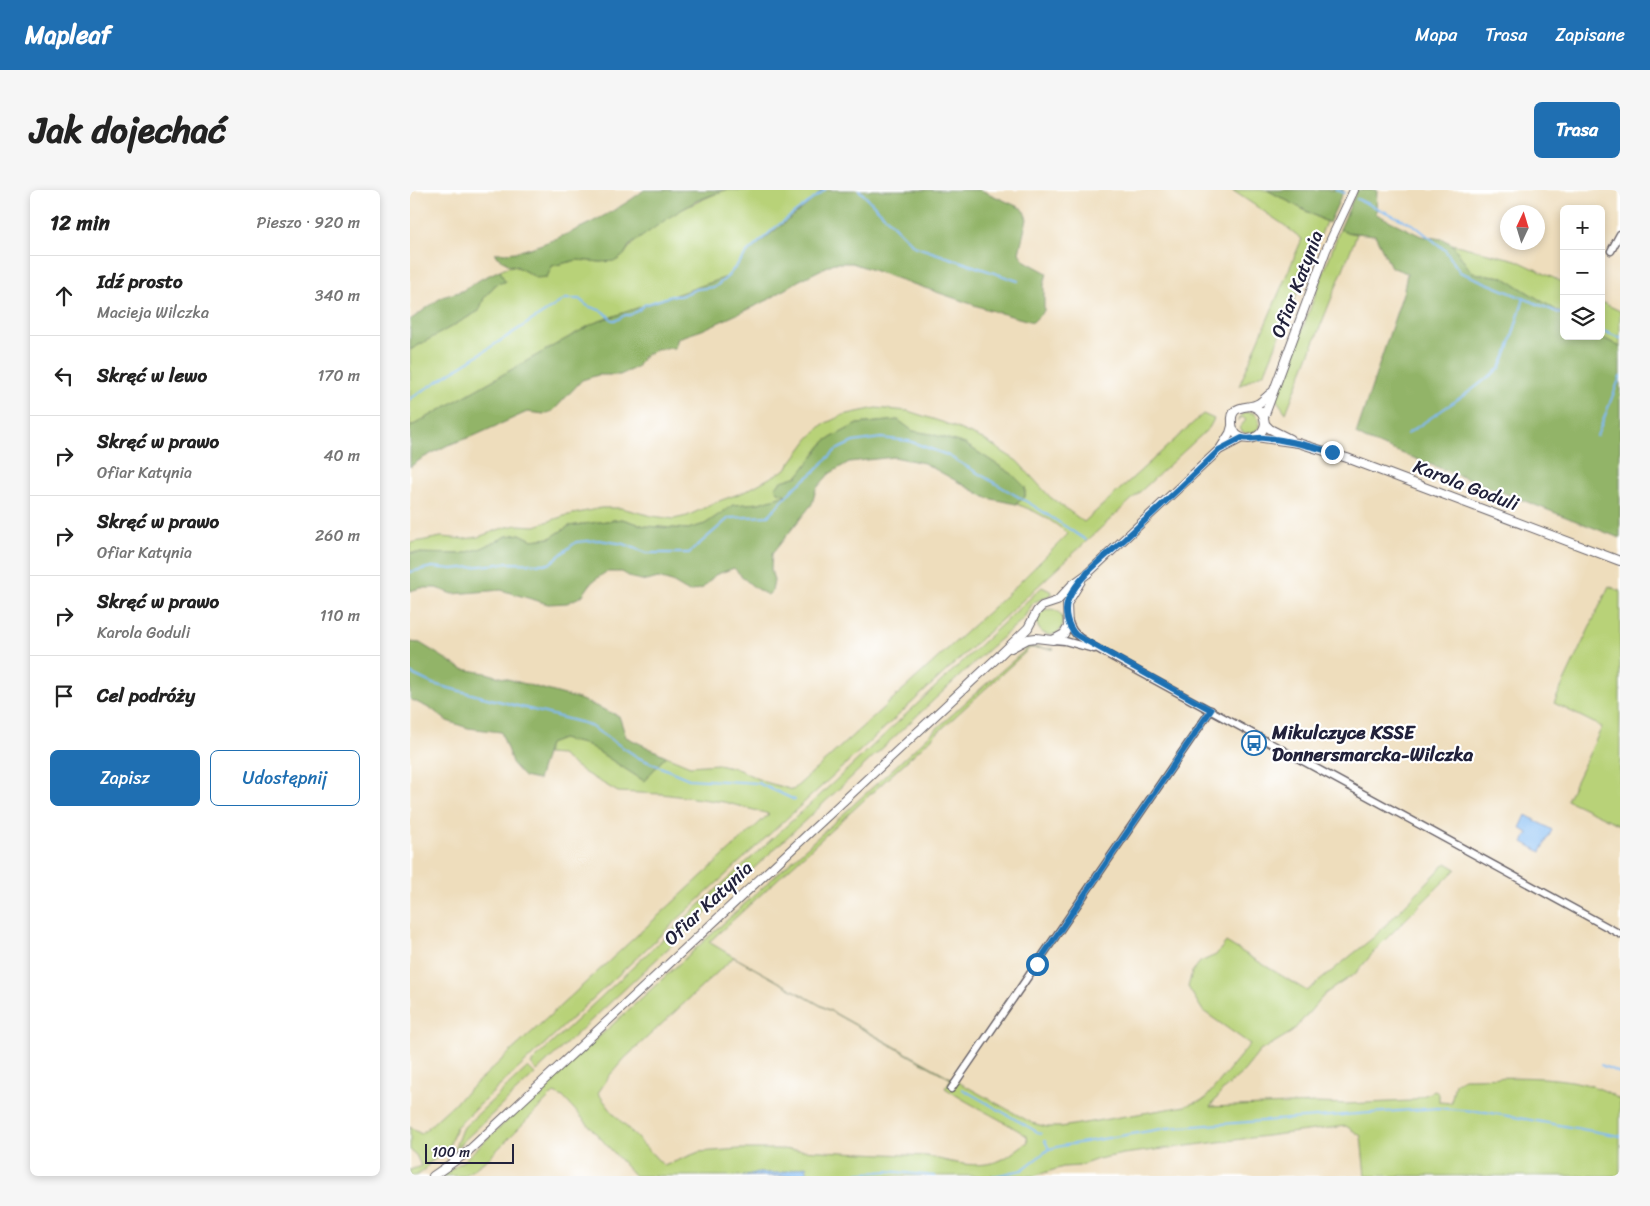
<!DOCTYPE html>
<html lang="pl">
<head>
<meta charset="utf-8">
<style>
  body { margin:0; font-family:Sriracha,sans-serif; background:#f6f6f6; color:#222 }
  .controls { position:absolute; right:15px; top:15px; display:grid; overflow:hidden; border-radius:8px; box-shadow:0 2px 8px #0003 }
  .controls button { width:45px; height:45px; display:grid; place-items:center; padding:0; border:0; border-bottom:1px solid #e0e0e0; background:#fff; color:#222; font:25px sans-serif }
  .compass { position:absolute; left:1090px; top:15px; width:45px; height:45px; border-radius:50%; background:#fff; box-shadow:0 2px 8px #0003; rotate:4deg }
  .scale { position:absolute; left:15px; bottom:12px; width:89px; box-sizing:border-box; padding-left:5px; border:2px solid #22223b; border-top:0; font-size:14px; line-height:18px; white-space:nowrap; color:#22223b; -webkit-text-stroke:4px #fff; paint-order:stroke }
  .stop { position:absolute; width:15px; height:15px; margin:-11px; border:4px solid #1f6fb2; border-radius:50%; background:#fff }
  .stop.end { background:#1f6fb2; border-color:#fff; box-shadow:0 1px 5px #0008 }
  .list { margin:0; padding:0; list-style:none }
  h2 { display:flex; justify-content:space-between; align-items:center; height:65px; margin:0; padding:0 20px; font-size:21px }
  h2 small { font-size:16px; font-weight:400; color:#767676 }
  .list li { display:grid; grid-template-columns:32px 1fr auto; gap:15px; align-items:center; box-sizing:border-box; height:80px; padding:0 20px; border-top:1px solid #e0e0e0 }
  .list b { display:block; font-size:19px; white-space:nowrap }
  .list p { margin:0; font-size:16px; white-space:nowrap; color:#767676 }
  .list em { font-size:16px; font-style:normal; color:#767676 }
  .actions { display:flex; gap:10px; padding:15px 20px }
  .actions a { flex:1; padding:11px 0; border:1px solid #1f6fb2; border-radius:8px; text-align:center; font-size:18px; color:#1f6fb2 }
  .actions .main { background:#1f6fb2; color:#fff }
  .icon { flex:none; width:28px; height:28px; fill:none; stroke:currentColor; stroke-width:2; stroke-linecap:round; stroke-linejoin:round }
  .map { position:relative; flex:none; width:1210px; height:986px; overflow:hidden; border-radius:8px }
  header { display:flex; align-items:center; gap:30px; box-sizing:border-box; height:70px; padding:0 25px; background:#1f6fb2; color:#fff }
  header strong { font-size:24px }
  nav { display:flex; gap:28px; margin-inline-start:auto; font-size:18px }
  .intro { display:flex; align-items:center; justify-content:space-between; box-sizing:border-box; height:120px; padding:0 30px }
  h1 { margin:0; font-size:35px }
  .button { padding:12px 22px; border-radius:8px; background:#1f6fb2; color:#fff; font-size:18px; font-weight:700 }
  main { display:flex; gap:30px; padding:0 30px }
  aside { flex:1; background:#fff; border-radius:8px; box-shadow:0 2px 8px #0003 }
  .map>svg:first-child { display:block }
</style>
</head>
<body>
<header>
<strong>Mapleaf</strong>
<nav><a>Mapa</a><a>Trasa</a><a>Zapisane</a></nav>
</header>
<div class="intro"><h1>Jak dojechać</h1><a class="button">Trasa</a></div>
<main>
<aside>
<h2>12 min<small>Pieszo · 920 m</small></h2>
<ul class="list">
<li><svg class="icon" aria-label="ahead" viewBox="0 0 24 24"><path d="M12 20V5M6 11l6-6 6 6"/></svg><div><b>Idź prosto</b><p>Macieja Wilczka</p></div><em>340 m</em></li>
<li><svg class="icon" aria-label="left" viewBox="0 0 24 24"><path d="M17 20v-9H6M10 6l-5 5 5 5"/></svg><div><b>Skręć w lewo</b></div><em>170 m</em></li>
<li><svg class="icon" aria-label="right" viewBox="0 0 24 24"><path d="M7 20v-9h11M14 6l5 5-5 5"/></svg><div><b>Skręć w prawo</b><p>Ofiar Katynia</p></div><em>40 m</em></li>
<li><svg class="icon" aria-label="right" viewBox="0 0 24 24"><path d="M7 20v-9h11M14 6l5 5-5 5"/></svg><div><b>Skręć w prawo</b><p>Ofiar Katynia</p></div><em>260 m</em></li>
<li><svg class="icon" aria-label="right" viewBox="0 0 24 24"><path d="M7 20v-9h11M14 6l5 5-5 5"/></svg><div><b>Skręć w prawo</b><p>Karola Goduli</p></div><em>110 m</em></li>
<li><svg class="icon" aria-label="arrive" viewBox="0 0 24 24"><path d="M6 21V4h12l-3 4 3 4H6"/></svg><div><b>Cel podróży</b></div></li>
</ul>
<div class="actions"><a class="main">Zapisz</a><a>Udostępnij</a></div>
</aside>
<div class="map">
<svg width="1210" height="986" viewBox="0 0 1210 986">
  <rect width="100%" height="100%" fill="#fff"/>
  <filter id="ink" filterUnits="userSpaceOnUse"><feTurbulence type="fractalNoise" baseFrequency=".02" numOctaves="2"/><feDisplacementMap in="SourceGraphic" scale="10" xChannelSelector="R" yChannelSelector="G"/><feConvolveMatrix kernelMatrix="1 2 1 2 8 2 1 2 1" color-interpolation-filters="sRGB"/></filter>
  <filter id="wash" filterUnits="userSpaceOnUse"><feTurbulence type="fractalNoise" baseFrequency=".0096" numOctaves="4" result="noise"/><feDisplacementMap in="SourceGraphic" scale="20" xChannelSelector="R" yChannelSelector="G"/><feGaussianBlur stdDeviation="1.12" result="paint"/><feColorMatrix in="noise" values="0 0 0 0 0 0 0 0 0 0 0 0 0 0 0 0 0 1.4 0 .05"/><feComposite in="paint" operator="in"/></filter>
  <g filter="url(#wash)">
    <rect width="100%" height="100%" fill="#eeddbc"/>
    <g fill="#b8d278" stroke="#6d7a5a" fill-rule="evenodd">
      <path d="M315,0H412L397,15L338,62L317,87L184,133L0,237V160L69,121L74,108L86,94L91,85L90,80C112,68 114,90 137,87L142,76L167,70L191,72L214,65C230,37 285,12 315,0Z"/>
      <path d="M822,0H857L916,32L855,182L829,196L892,49L874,35Z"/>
      <path d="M930,39L936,42L947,44L876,223L866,209Z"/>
      <path d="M1042,54L1106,70L1154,93V125L1093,87L1062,83Z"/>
      <path d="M1191,112L1210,121V157L1190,146Z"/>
      <path d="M466,218L498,221L532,232L573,249L607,271L640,307L674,332L793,224L804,229L799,238L268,729L46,937L37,962L19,973L15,980L6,986H0V980L11,976L6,965L0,960V937L11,944L359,624L314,612L252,604L208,602L175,583L151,565L136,564L139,554L152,549L178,555L234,591L256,566L280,576L308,574L325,578L355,592L383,600L600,402L658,344C642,330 626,321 606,314L615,307V297L602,284L555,254L521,244L503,241L488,230L447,234L415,251L388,286L372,291L377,305L349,313L323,315L295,334L278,339L235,336L212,329L159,336L140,348L122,350L110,344L97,346L72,358L51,364L0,363V353L31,347L54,349L68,347L93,338L107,335L125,336L154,326L191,318H211L242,326L264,329L277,326L309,311L334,302L376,279L399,248L412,235L433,225Z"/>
      <path d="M836,222L844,223L849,229V237L844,243H834L829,238L836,230L832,227L828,231L832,224Z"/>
      <path d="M1199,396L1210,401V635L1157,610L1192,537L1144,513Z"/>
      <path d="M632,397L642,402V404L623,413L613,429L571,466L127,881L121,874L125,869L286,718L408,607Z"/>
      <circle cx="640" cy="432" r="13"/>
      <path d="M619,457L644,459L620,458L299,752L324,767L622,933L637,937H651L775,916L795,909L840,854L793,821L778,797L782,782L790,772L806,765L816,752L897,801L964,747L1036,673L1046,679L968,757L946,783L916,803L882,842L850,861L834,881L813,900L800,917L906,913L937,914L1000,911L1025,901L1029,904V912L1041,913L1045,893L1054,888C1099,888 1173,881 1210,910V986H955L951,946L936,936L713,964L688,969L669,976L653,977L624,986H225L153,907L144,903L78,969L54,986H32L53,971L568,501ZM324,767L541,889L535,898C561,916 590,928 617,946L618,952C609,957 600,966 591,970C568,980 540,972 517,966L368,959H329L289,962L254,976L203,923L188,903L200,885L215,868Z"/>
      <path d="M118,877L125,884L44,960L52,939Z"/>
    </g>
    <g fill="#92b468" stroke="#5a6b52">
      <path d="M234,0H315L286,11L258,28L219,56L214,65L206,71L191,72L167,70L142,76L137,87L127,88L106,76L99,75L85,65L86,63C92,63 99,63 105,62C140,55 206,23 234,0Z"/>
      <path d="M412,0H571L613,19L617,29L609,63L615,71L637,83L634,95V121L623,132L576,119L442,73H424L388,91L358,110L292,140L268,148L265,158L247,159L234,166L227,177L210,185H188L172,190L143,221L134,224L117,222L66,245L38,255L11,269L0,277V237L184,133L317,87L338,62L397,15Z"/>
      <path d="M857,0H934L919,33Z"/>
      <path d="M947,0H967L966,24L1011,46L1032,49L1042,54L1062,83L1093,87L1154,125V146H1190L1210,157V348L955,249L946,244L994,100L997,83L981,77L965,45L936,42L930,39Z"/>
      <path d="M90,80L95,92L86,94L74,108L69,121L0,160V130L32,107L52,101L71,89Z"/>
      <path d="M488,230L503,241L521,244L555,254L602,284L615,297V307L606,314L577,308L514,273L484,267L439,272L419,284L406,299L402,314L362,364L361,379L364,391L362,401L358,405C344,399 334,389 324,378L305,385L293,398L279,402L262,392L248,388L237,391L222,388L212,382H196L182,392L172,406L157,413L138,414L91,400L43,404L26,398H10L0,401V363L51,364L72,358L97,346L110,344L122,350L140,348L159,336L212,329L235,336L278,339L295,334L323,315L349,313L376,305L368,302L365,297L372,291L388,286L415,251L447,234Z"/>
      <path d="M0,452L10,453L52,479L76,483L169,509L209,526L216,547L256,566L234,591L178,555L152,549L139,554L128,590L114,587L103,575L91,542L58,538L37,531L23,520L0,509Z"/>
    </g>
    <g fill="#82bbf3" stroke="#526e97">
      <path d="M1116,625L1142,640L1131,662L1113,652L1118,643L1110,638Z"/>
      <path d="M396,976L398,986H332L346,983H370Z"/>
    </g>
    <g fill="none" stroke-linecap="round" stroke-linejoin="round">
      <g stroke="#82bbf3" stroke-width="2">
        <path d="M449,0L504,56L608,91"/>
        <path d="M926,0L934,3"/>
        <path d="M947,9L1004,35L1035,60L1050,82L1154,125"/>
        <path d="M1191,140L1210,148"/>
        <path d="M0,209L155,109H169C172,111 176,116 180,117C190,120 195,121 202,130H207L215,125H220L229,120L234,115L261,106H270L287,99L305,97L317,87L338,62L366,37L415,0"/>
        <path d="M997,244L1063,199L1090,178L1098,160L1114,108"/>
        <path d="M1187,246L1210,187"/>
        <path d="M0,382L22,377L43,379L97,373L139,374L166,352L189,350L214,354L237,363H279L319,328L358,326L383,299L404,282L426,260L443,252L471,248L499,251L537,265L624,316L676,350"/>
        <path d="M0,483L23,494L177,534L229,568L279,589L348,593L385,610"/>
        <path d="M1191,875L1210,883"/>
        <path d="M552,899L631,944"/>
        <path d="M635,951L639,959"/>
        <path d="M421,986L478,981L525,986"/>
        <path d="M584,986L612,980L639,959L651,956L757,938L1028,918L1076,922L1210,946"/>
      </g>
    </g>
  </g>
  <g filter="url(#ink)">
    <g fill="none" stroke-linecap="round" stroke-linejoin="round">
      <defs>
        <g id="minor">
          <path d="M1201,61L1210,44"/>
          <path d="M659,432C663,448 682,455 695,463L1210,744"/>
          <path d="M643,450L655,451L684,459"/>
          <path d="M541,899L801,520"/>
        </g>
        <g id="tertiary">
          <path d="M841,216C851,219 854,224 855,234C851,254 823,254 822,233C820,212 839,220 849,213C853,211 857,206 861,203"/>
          <path d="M854,227L916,60L944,0"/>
          <path d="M855,234L860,239L880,249"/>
          <path d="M846,247L888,253L937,268L1210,371"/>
          <path d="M810,259L820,243L822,236"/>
          <path d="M601,458L618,449L626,448L643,450L654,444L658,437L657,414L671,391"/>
          <path d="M23,986L55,964L589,466L618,438L627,421L632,416L647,411L662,395L677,384L809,260L832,248"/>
        </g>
      </defs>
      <use href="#minor" stroke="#696368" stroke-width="9"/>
      <use href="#tertiary" stroke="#696368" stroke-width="10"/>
      <use href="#minor" stroke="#fff" stroke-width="6"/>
      <use href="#tertiary" stroke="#fff" stroke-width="8"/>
    </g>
  </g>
  <g fill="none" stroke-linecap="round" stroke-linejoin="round" filter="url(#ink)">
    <path stroke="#1f6fb2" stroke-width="6" d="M627,774L801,520L666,445C658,437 653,422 658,410C669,385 695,367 715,349C746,320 778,291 809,260L832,248C840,250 847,247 855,248C878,250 900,256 922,262"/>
  </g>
  <defs>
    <symbol id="bus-ring" viewBox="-11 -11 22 22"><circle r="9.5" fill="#fff" stroke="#1f6fb2" stroke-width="1.5"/><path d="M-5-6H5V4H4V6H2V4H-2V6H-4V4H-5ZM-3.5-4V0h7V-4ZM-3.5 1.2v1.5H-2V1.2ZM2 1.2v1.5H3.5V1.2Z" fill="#1f6fb2"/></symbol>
  </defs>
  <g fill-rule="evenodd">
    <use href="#bus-ring" x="830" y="539" width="28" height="28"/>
  </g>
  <g text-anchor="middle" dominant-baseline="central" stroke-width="4.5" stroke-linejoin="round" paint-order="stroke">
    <g font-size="19" fill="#22223b" stroke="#fff">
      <text transform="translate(887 94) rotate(-69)">Ofiar Katynia</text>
      <text transform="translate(1056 295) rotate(21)">Karola Goduli</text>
      <text transform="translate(298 713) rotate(-43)">Ofiar Katynia</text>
    </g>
    <g font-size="19" font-weight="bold" fill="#22223b" stroke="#fff" text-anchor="start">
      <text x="862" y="542">Mikulczyce KSSE<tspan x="862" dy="22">Donnersmarcka-Wilczka</tspan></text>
    </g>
  </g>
</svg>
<div class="controls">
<button>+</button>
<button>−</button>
<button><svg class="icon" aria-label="layers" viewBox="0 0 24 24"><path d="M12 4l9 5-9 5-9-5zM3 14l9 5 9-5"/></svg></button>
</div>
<svg class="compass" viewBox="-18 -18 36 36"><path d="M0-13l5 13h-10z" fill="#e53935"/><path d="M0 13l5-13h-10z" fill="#767676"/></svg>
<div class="scale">100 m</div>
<div class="stop" style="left:627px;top:774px"></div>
<div class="stop end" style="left:922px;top:262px"></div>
</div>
</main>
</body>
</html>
